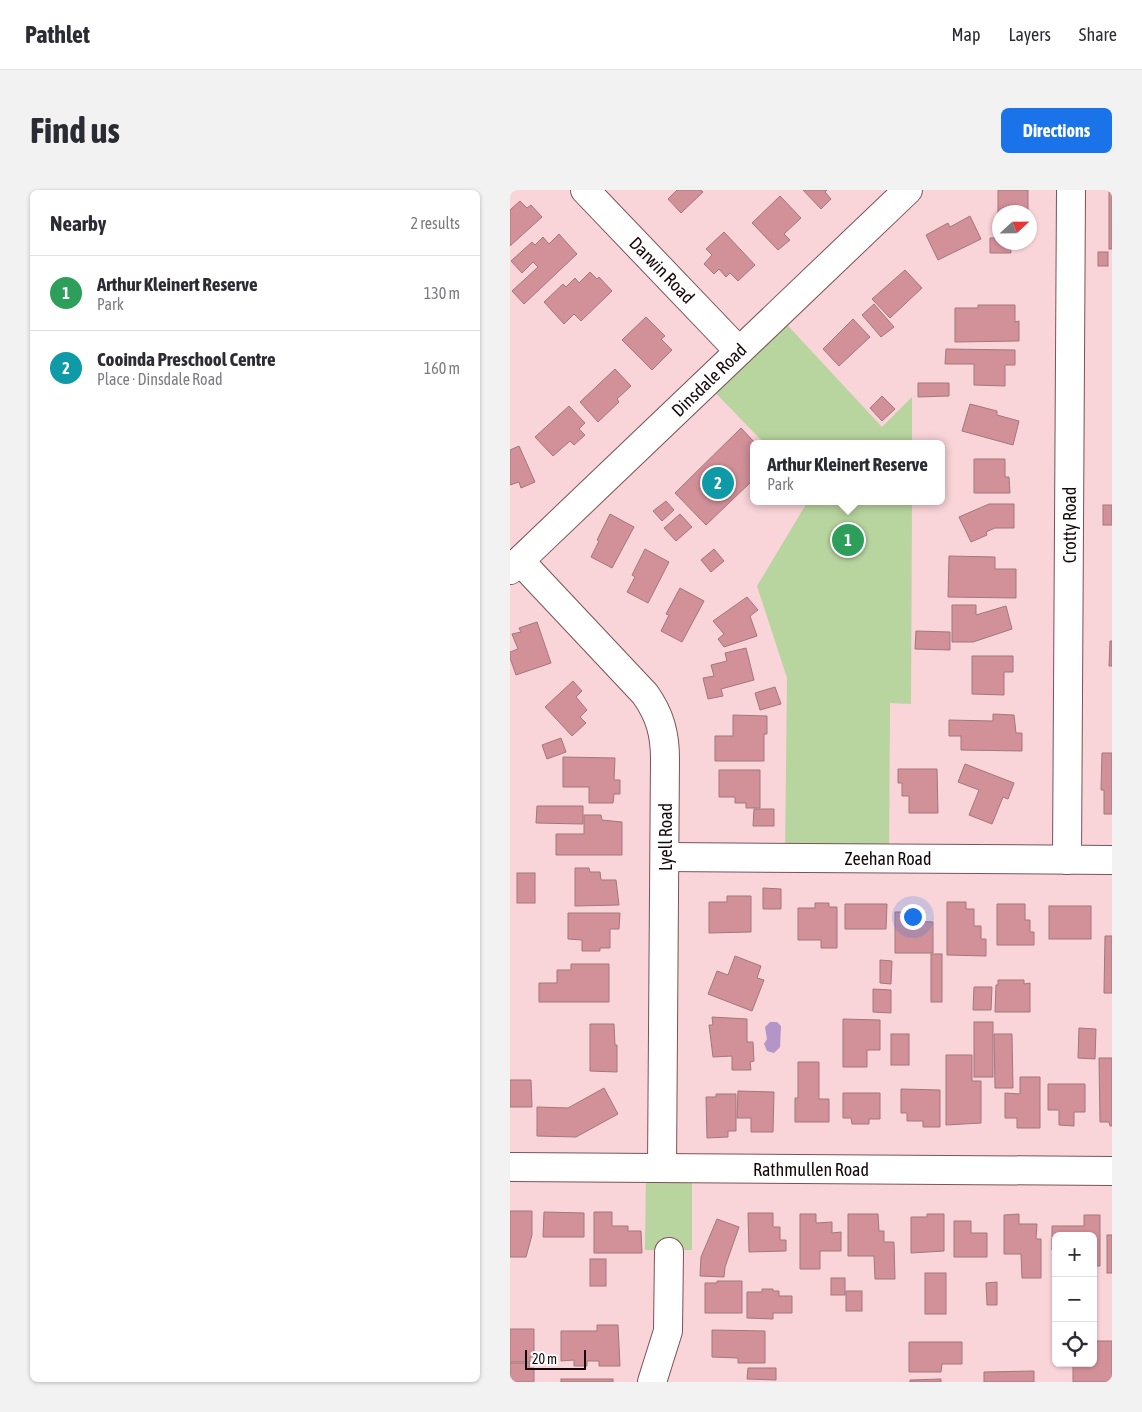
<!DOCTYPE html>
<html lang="en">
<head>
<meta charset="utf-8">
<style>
  body { margin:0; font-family:"Asap Condensed",sans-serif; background:#f2f2f3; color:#2b2b33 }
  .controls { position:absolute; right:15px; bottom:15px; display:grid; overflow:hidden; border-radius:8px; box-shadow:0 1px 4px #0004 }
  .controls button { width:45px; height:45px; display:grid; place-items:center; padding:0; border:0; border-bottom:1px solid #e1e1e2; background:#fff; color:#2b2b33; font:25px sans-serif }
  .compass { position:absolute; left:482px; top:15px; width:45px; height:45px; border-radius:50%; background:#fff; box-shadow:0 1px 4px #0004; rotate:68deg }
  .scale { position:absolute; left:15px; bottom:12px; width:61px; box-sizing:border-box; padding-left:5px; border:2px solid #16080a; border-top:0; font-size:14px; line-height:18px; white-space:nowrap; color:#16080a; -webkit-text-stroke:4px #fff; paint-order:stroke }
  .you { position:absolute; left:402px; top:726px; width:18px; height:18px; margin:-12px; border:4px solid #fff; border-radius:50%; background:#1a73e8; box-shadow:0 0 0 8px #1a73e833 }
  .badge { display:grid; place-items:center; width:32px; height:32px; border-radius:50%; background:#1a73e8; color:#fff; font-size:16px; font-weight:700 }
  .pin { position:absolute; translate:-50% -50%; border:2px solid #fff; box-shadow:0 1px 5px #0006 }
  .popup { position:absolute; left:240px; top:250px; width:195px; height:65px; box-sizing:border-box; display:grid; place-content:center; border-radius:8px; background:#fff; filter:drop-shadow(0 1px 4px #0005); font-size:16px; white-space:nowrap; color:#7c7c81 }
  .popup b { font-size:19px; color:#2b2b33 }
  .popup::after { content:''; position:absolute; left:50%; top:100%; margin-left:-10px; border:10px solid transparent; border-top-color:#fff }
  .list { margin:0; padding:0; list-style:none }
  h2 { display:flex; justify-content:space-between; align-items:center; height:65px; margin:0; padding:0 20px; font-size:21px }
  h2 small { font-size:16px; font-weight:400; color:#7c7c81 }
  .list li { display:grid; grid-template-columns:32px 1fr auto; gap:15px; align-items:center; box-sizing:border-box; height:75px; padding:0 20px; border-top:1px solid #e1e1e2 }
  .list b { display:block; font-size:19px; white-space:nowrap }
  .list p { margin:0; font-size:16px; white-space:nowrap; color:#7c7c81 }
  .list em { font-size:16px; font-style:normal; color:#7c7c81 }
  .icon { flex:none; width:28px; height:28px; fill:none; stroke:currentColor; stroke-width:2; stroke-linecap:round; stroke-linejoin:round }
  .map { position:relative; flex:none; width:602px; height:1192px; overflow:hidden; border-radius:8px }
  header { display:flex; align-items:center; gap:30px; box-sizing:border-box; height:70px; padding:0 25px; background:#fff; border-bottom:1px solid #e1e1e2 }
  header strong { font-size:24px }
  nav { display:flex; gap:28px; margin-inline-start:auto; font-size:18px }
  .intro { display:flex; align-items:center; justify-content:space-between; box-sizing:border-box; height:120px; padding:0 30px }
  h1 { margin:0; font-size:35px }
  .button { padding:12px 22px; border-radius:8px; background:#1a73e8; color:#fff; font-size:18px; font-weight:700 }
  main { display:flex; gap:30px; padding:0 30px }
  aside { flex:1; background:#fff; border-radius:8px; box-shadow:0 1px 4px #0004 }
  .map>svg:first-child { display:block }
</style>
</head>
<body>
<header>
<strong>Pathlet</strong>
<nav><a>Map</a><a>Layers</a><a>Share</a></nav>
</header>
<div class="intro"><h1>Find us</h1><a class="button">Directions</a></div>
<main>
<aside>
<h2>Nearby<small>2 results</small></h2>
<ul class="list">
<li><span class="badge" style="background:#2e9e5b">1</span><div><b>Arthur Kleinert Reserve</b><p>Park</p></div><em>130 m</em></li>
<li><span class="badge" style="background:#0f9aa8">2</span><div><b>Cooinda Preschool Centre</b><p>Place · Dinsdale Road</p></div><em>160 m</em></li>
</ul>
</aside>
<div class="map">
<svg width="602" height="1192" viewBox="0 0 602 1192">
  <rect width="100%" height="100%" fill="#f9d4d8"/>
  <g fill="#b8d49f">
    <path d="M267,124L372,237L402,207V254H255L196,193Z"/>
    <path d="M298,311H402L401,514L380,513L379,668H275L277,488L247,396Z"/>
    <path d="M136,978H182V1060H135Z"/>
  </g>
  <path fill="#b395c8" d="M260,832H267L271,836L270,857L264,863L257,861L254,854L257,849L255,837Z"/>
  <g fill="#d29099" stroke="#a1787d">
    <path d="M167,0H191L193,2L171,23L158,9Z"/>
    <path d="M293,0H317L315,2L321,9L311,19Z"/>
    <path d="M488,0H518V22H490L488,36Z"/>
    <rect x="599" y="0" width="3" height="59"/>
    <path d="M270,6L291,28L274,44L280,50L268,60L242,33Z"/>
    <path d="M10,11L17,18L21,15L32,27L0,56V20Z"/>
    <path d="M460,26L471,49L428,70L416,45L438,33L440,37Z"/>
    <path d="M214,42L245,75L228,91L220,83L216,87L209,79L204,84L194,74L202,65L196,59Z"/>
    <path d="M49,44L67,64L14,114L2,101L28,77L23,72L12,83L1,71L22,52L25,55L33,47L39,54Z"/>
    <path d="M480,48H490V52H500L501,63H480Z"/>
    <rect x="588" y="62" width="10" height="14"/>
    <path d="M395,80L412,98L380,128L362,109Z"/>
    <path d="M80,82L87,89L89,87L102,101L71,131L64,124L54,134L34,112L53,94L56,97L65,88L69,93Z"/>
    <path d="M364,114L384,137L371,147L352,125Z"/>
    <path d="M468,115H505V132L509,131V151L445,152V118H468Z"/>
    <path d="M136,127L155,146L151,149L162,160L142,180L112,150Z"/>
    <path d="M343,129L360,147L329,176L313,159Z"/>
    <path d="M436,159L505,160V175H495V196L464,195V174H435Z"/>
    <path d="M105,179L121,196L107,209L109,212L88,232L70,212Z"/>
    <path d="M408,193H439V206L408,207Z"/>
    <path d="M372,206L385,219L372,231L360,218Z"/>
    <path d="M460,214L487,221V225L509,231L503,255L452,241Z"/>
    <path d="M59,216L75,233L69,239L75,245L64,255L60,251L43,266L25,247Z"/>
    <path d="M231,238L246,254H244V289L196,335L165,303Z"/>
    <path d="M9,256L25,292L11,298L9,292L0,295V260Z"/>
    <path d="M464,269H495V287H499L500,303H464Z"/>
    <path d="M156,311L164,320L152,331L143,321Z"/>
    <path d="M479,314H504V338H485L476,342L477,345L461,352L449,327Z"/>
    <rect x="593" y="315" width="9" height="20"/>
    <path d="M100,324L124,337L102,378L81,367L89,351L87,350Z"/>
    <path d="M170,324L182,337L166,351L154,338Z"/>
    <path d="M135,359L159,372L138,413L117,402L125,387L122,385Z"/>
    <path d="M204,359L214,371L201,382L191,370Z"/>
    <path d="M439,366L485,367V379H506V408L438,407Z"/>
    <path d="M170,398L194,411L172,452L151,441L159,425L156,424Z"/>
    <path d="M237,407L248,420L240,426L247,446L214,457L208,449L214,444L203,431Z"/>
    <path d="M442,415H466V425L496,416L502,439L463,452H442Z"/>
    <path d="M27,432L41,473L6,485L0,468V462L8,459L2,444L11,442L9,438Z"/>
    <path d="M406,441L440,442V460L405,459Z"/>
    <path d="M600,451H602V476H599Z"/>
    <path d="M236,458L244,490L211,499L213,506L198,509L193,488L204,486L201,475L217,471L215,463Z"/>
    <path d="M462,466H503V482H494V505L462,504Z"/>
    <path d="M63,491L72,501L66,507L77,520L70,527L76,533L62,546L35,517Z"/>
    <path d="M265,497L271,514L250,520L245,503Z"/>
    <path d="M483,524L504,525L506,543H512V561L451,560V546H439V530L483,531Z"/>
    <path d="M223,525L257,526V544H254V571H205V546H223Z"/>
    <path d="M51,548L56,562L37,569L32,555Z"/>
    <path d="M592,563H602V624H594V600H591Z"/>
    <path d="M53,567L105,568L104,590H110V604H104L103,613H79V597H53Z"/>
    <path d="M455,574L504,593L498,609L493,607L482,634L459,625L469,600L448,592Z"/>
    <path d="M388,579H427L428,623H399V606H392V593H388Z"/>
    <path d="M209,580H250V618H236V613H225V607H209Z"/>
    <path d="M27,616H73V634L26,633Z"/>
    <path d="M244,619H264V636H243Z"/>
    <path d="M74,625H91L92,630L112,632V665H46V644H74Z"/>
    <path d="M65,678H79L80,682H90L91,690H106L109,715L65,716Z"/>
    <rect x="7" y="683" width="18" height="30"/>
    <path d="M253,698L271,699V719H253Z"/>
    <path d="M217,706H241V742L199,743V712H217Z"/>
    <path d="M437,712H456V719H464V736H471V749H476V766L437,765Z"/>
    <path d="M305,713H319V717H327V758H311V750H288V718H305Z"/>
    <path d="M335,714H377L376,739H335Z"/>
    <path d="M487,714H515V730H520V742H524V755H487Z"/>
    <rect x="539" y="716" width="42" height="33"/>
    <path d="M385,722H401V731L423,732V763H385Z"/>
    <path d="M58,723H110L109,739H100V758H90V761H72V750L58,749Z"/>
    <path d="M595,746H602V803H594Z"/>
    <rect x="421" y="764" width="11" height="48"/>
    <path d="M225,766L251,776L247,788L254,790L242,821L198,804L207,781L218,785Z"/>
    <path d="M370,770L382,771L381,794L370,793Z"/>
    <path d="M61,774H99V812H29V793H47V780H61Z"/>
    <path d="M488,790H514V794L520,793V822H485L486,795H488Z"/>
    <path d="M464,797H482L481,820H463Z"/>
    <path d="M363,799L381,800V823L363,822Z"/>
    <path d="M202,827L237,829V852H243L244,871L240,872L241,880H222V866L203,867L199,835H203Z"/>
    <path d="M333,829L370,830V860H357V877H333Z"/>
    <rect x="464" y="832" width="19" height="55"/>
    <path d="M80,834H104L105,855H107V882L80,881Z"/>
    <path d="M569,838L586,839L585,869L568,868Z"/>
    <rect x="381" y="844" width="18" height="31"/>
    <path d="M484,844H502L503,898H485Z"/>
    <path d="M436,865H462V891H471V933L436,935Z"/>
    <path d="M589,868H602V936H600L599,932H590Z"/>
    <path d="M288,872H309V909H319V932H285V908H288Z"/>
    <path d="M510,887H530V938H507V928H495V903L510,904Z"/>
    <path d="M0,890H21L22,917H0Z"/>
    <path d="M538,894H575V922H564V936L549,935V920H538Z"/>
    <path d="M94,898L108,924L66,947L27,946V917L58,918Z"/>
    <path d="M391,899L430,900V937H413V931H397V923H391Z"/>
    <path d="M228,901L264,902L263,942H241V928H227Z"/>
    <path d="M333,903H370V929H359V934H342L341,928H333Z"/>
    <path d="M206,904H226V941H218V947L197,948L196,907H206Z"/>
    <path d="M0,1021H22V1045L16,1067H0Z"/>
    <path d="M34,1022L74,1023V1047H33Z"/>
    <path d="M84,1022H102V1036H118V1041H131L132,1063H84Z"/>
    <path d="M238,1023H263V1037H270V1050H276V1061L239,1062Z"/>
    <path d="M290,1024H306V1033L322,1032V1043L331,1042V1061H310V1079H290Z"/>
    <path d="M338,1024H368L369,1041H374V1052H384L385,1089H365L364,1066H338Z"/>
    <path d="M417,1024H434V1061L401,1063V1027H417Z"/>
    <path d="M509,1024V1034H527L526,1049H531V1088H512L511,1064H494V1025Z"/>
    <path d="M574,1025H590V1076H583V1046H546V1060H542V1036H574Z"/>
    <path d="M207,1029L229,1037L215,1077L214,1087L190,1086L191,1067Z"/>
    <path d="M444,1031H461V1043H477V1067H444Z"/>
    <rect x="597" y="1045" width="5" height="38"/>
    <rect x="80" y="1069" width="16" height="27"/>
    <rect x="415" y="1083" width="21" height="41"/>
    <rect x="321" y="1088" width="14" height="17"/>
    <path d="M207,1091H232V1123H195V1093H207Z"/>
    <path d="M487,1092V1115H477L476,1093Z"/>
    <path d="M252,1099H263V1101H269V1106H282V1123H263V1129L237,1128V1102H252Z"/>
    <rect x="336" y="1101" width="16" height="20"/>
    <path d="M87,1135H108L110,1176H89V1171H77V1176H64V1170L51,1171V1141H87Z"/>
    <path d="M0,1139H24V1167H20V1172H0Z"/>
    <path d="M202,1140L255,1141V1173H228V1168L202,1167Z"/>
    <path d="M583,1151H602V1192H563V1173H583Z"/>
    <path d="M399,1152H452V1174H432L431,1182H399Z"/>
    <path d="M0,1173H20L19,1178H24V1192H0Z"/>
    <path d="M238,1178H266V1190L237,1189Z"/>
    <path d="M524,1181V1192H474V1182Z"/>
    <rect x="51" y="1189" width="52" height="3"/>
    <path d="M431,1189V1192H400V1190Z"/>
  </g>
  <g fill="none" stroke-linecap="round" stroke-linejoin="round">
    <defs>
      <g id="minor">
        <path d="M75,0L229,161"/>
        <path d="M10,371L135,504C150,525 155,544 155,569L152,978"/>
        <path d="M0,380L398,0"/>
        <path d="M155,667L602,670"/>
        <path d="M557,670L561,0"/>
        <path d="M0,977L602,981"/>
        <path d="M142,1192L158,1141L159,1062"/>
      </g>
    </defs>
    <use href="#minor" stroke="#7a5358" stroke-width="30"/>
    <use href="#minor" stroke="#fff" stroke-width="28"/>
  </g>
  <g text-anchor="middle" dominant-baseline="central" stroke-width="4.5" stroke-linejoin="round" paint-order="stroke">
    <g font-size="18" fill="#16080a" stroke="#fff">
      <text transform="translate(152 80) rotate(46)">Darwin Road</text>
      <text transform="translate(199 190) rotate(-44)">Dinsdale Road</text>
      <text transform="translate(559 335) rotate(-90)">Crotty Road</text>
      <text transform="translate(155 647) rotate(-90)">Lyell Road</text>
      <text x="378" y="668">Zeehan Road</text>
      <text x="301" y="979">Rathmullen Road</text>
    </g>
  </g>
</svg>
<div class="controls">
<button>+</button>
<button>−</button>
<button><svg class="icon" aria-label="locate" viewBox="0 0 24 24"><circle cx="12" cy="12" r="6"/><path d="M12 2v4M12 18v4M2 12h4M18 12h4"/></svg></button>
</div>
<svg class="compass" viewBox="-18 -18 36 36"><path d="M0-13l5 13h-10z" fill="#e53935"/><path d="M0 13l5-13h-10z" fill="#7c7c81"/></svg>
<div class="scale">20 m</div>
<div class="you"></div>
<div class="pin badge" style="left:338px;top:350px;background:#2e9e5b">1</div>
<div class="popup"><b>Arthur Kleinert Reserve</b>Park</div>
<div class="pin badge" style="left:208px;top:293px;background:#0f9aa8">2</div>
</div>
</main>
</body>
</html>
